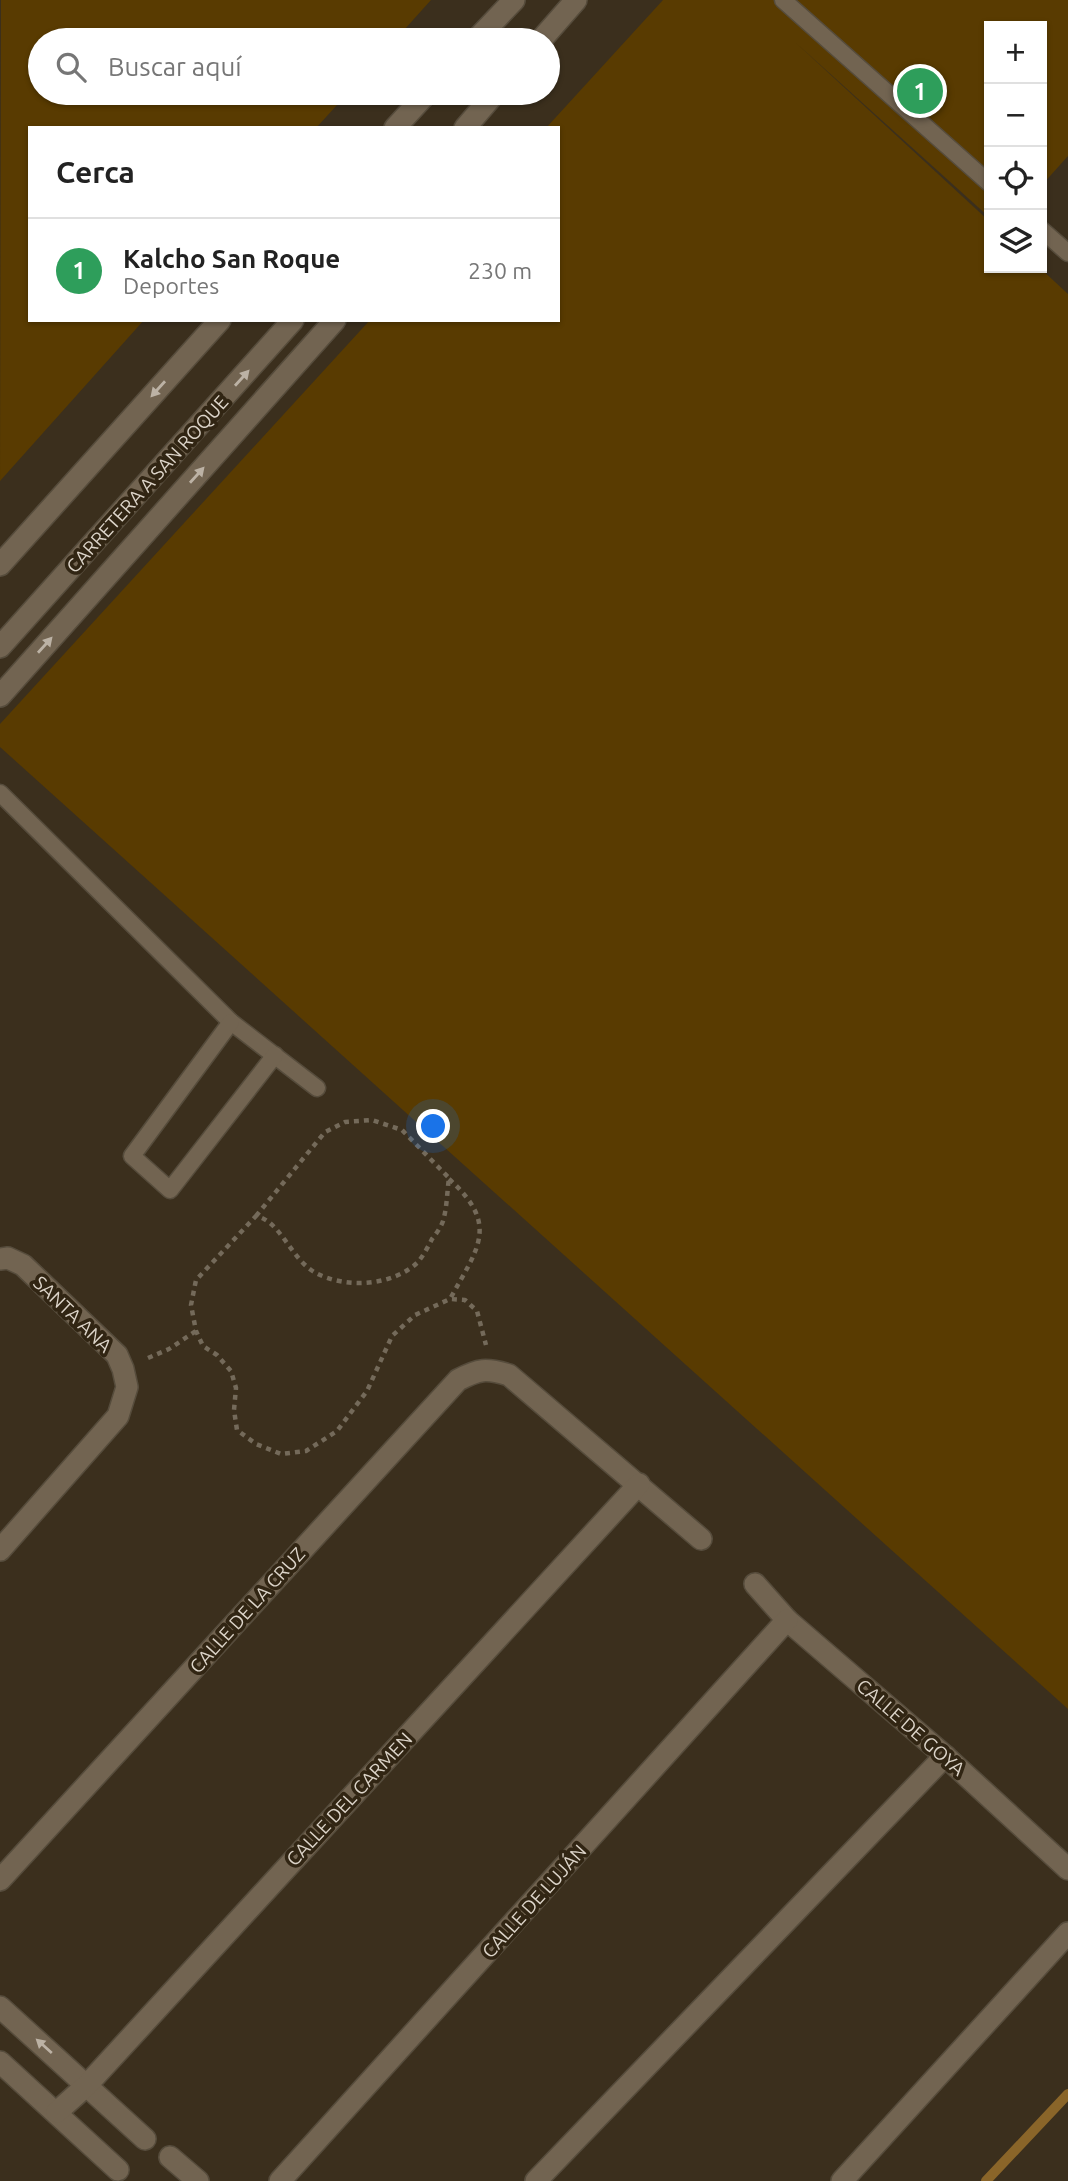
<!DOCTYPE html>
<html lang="es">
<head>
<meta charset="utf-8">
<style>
  body { margin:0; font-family:Ubuntu,sans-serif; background:#f6f6f6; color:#222 }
  .controls { position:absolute; right:21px; top:21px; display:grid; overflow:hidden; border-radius:0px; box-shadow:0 2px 5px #0004 }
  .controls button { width:63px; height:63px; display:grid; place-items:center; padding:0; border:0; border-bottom:2px solid #e0e0e0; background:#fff; color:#222; font:35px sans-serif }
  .you { position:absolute; left:434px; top:1127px; width:24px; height:24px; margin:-18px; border:5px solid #fff; border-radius:50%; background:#1a73e8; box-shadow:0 0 0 10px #1a73e833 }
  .badge { display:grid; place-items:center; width:46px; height:46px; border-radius:50%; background:#226d85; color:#fff; font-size:23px; font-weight:700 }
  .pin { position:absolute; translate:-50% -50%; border:4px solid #fff; box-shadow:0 2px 7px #0006 }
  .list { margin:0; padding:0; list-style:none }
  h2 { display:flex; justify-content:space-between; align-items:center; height:91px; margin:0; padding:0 28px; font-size:30px }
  h2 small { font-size:23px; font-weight:400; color:#767676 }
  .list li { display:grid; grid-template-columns:46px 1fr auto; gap:21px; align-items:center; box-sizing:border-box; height:105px; padding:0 28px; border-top:2px solid #e0e0e0 }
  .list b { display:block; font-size:26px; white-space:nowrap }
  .list p { margin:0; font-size:23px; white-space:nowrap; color:#767676 }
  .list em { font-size:23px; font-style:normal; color:#767676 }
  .icon { flex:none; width:38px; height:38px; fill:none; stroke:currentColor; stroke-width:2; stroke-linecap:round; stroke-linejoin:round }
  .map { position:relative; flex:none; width:1068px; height:2181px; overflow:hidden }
  .search { position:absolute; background:#fff; box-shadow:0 2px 5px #0004; left:28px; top:28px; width:532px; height:77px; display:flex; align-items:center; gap:18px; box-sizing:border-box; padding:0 24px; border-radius:38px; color:#767676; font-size:26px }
  .panel { position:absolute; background:#fff; box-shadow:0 2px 5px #0004; left:28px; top:126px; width:532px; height:196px; border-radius:0px }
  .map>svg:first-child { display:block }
</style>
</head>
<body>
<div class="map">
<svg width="1068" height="2181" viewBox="0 0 1068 2181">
  <rect width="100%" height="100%" fill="#3b2f1d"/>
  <g fill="#593b01">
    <path d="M1,0H431L395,40H40V93H348L316,128H30V320H144L0,481Z"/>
    <path d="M663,0H1068V156L1042,185V26H989V217L795,42L989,221V268H1040L1068,294V1709L0,747V724L370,320H558V128H546Z"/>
  </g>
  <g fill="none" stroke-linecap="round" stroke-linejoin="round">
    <path stroke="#8a6529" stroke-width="10" d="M986,2181L1068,2094"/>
    <defs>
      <g id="lane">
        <path d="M783,0L989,183"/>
        <path d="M1042,230L1068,253"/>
        <path d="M0,793L231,1022L317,1088"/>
        <path d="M231,1022L132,1156L170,1190L275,1055"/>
      </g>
      <g id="street">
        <path d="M0,696L335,320"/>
        <path d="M0,1259L8,1258L23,1265L117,1355L123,1369L127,1387L118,1416L0,1550"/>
        <path d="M755,1584L787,1620L945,1756L1068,1869"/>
        <path d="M0,1880L458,1380C479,1369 486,1368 509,1375L701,1539"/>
        <path d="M0,2007L145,2139"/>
        <path d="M0,2062L118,2170"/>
        <path d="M57,2112L87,2085L639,1484"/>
        <path d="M170,2157L198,2181"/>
        <path d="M280,2181L787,1620"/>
        <path d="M536,2181L945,1756"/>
        <path d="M842,2181L1068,1933"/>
      </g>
      <g id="secondary">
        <path d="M476,40L514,0"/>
        <path d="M541,40L576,0"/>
        <path d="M395,128L427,93"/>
        <path d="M465,128L495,93"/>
        <path d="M0,565L220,320"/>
        <path d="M0,647L293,320"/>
      </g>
    </defs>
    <use href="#lane" stroke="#564c3c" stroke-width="19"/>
    <use href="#street" stroke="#564c3c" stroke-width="24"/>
    <use href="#secondary" stroke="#564c3c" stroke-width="24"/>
    <g stroke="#746a5a" stroke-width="4.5" stroke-dasharray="5 5" stroke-linecap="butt">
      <path d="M449,1179C500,1225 478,1248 450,1299"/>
      <path d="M256,1216L325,1132L345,1122L372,1120L402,1130L449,1178C447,1192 447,1208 443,1221C441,1227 436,1234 432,1239C428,1247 423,1256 418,1262C393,1286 346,1289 316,1273C291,1260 281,1221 256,1216L196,1280L191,1305L196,1331L203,1346L217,1355L231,1371L236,1388L234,1410L237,1430L256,1444L281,1454L306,1451L337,1431L367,1391L392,1336L415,1315L450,1299L465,1300L477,1311L486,1345"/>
      <path d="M148,1358L169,1349L196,1331"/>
    </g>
    <use href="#lane" stroke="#726451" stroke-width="16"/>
    <use href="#street" stroke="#726451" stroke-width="21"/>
    <use href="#secondary" stroke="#726451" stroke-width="21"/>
  </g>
  <defs><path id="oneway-solid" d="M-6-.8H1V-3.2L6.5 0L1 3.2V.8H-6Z" transform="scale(1.75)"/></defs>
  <g fill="#bcb2a5">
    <use href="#oneway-solid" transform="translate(242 378) rotate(-48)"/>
    <use href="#oneway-solid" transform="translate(158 389) rotate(132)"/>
    <use href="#oneway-solid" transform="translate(197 475) rotate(-48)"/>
    <use href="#oneway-solid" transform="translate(45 645) rotate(-48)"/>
    <use href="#oneway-solid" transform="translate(44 2046) rotate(-138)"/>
  </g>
  <g text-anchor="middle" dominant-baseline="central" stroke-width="7" stroke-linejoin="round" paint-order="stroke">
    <g font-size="19" fill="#dcd4c9" stroke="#312513">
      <text transform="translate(147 484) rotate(-48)">CARRETERA A SAN ROQUE</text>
      <text transform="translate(73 1314) rotate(44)">SANTA ANA</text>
      <text transform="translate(247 1610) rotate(-48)">CALLE DE LA CRUZ</text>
      <text transform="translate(911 1727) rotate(41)">CALLE DE GOYA</text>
      <text transform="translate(349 1799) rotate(-47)">CALLE DEL CARMEN</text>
      <text transform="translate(534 1901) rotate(-48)">CALLE DE LUJÁN</text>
    </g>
  </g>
</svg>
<div class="controls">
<button>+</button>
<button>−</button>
<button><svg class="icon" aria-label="locate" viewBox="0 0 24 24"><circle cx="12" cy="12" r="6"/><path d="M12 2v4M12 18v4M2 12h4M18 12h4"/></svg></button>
<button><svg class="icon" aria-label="layers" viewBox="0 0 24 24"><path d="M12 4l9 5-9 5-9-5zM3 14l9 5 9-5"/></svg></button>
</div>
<div class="you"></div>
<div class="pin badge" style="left:920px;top:91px;background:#2e9e5b">1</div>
<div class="search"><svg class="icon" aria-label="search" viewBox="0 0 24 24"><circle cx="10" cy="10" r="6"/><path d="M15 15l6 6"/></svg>Buscar aquí</div>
<section class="panel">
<h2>Cerca<small></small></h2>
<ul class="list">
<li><span class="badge" style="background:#2e9e5b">1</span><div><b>Kalcho San Roque</b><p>Deportes</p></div><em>230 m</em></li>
</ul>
</section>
</div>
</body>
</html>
